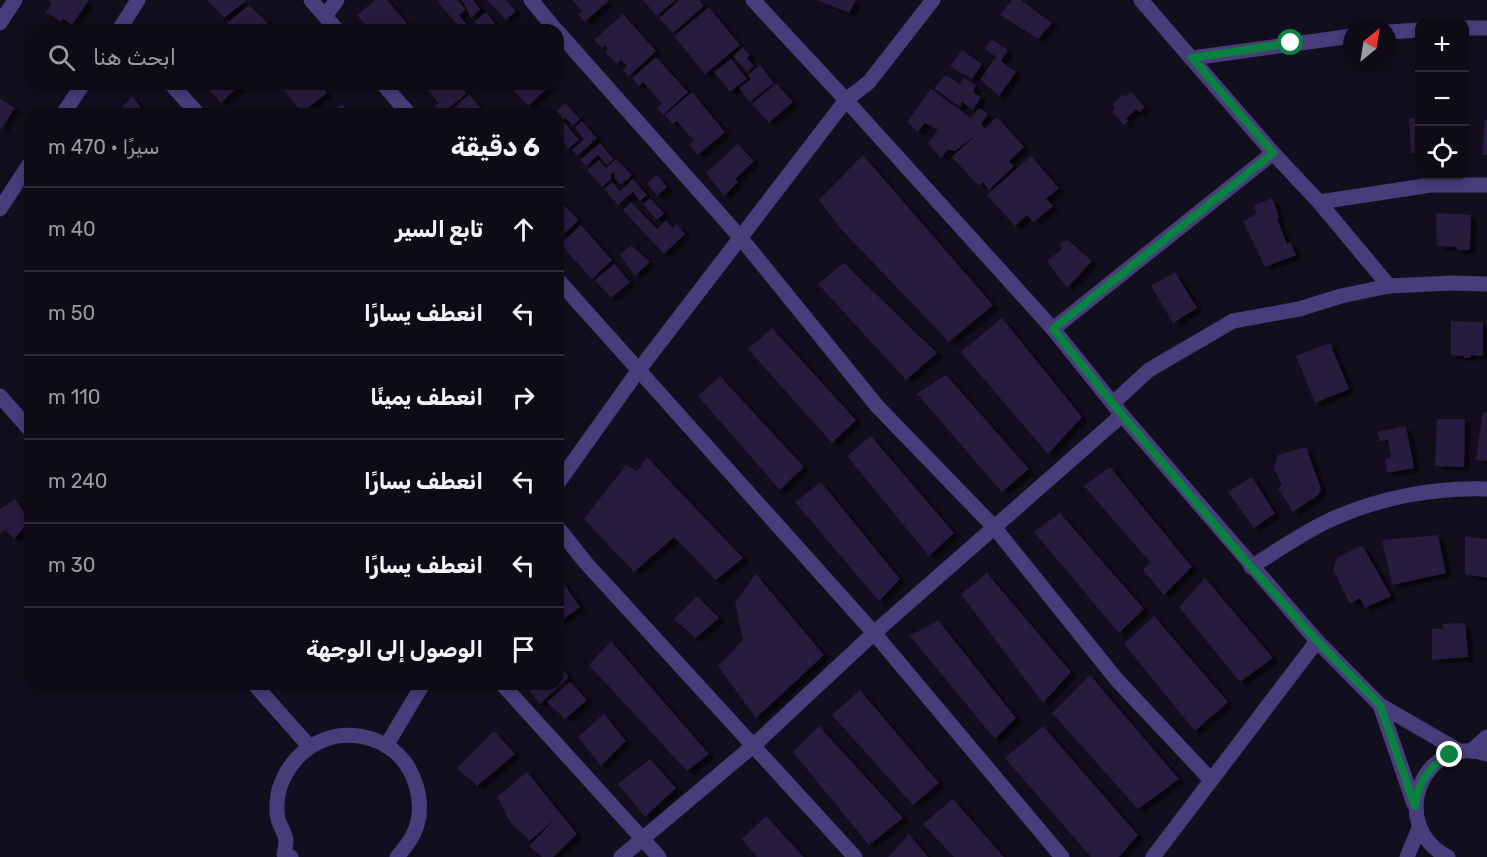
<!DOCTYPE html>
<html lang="ar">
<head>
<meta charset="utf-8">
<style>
  body { margin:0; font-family:Rubik,Vazirmatn,sans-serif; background:#1c1823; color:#f1f3f6; direction:rtl }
  .controls { position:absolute; right:18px; top:18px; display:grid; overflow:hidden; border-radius:12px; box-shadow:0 3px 9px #0003 }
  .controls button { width:54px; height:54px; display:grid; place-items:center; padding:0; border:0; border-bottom:2px solid #2e2b35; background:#0e0a16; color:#f1f3f6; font:30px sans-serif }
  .compass { position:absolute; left:1343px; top:18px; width:54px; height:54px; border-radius:50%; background:#0e0a16; box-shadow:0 3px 9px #0003; rotate:30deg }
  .stop { position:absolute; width:18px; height:18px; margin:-14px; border:4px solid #0b8043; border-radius:50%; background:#fff }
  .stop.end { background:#0b8043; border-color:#fff; box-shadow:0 2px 6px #0008 }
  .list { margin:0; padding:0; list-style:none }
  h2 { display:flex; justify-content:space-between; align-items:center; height:78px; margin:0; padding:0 24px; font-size:26px }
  h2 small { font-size:20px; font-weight:400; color:#9b9aa1 }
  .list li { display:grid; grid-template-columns:39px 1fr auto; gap:18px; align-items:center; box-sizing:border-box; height:84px; padding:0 24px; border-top:2px solid #2e2b35 }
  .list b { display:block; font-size:22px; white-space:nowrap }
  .list em { font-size:20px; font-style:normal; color:#9b9aa1 }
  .icon { flex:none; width:33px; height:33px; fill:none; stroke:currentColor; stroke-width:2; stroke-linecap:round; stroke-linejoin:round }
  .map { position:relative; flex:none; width:1487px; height:857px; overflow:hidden; direction:ltr }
  .search { position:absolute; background:#0e0a16; box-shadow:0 3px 9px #0003; left:24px; top:24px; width:540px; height:66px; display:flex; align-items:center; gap:15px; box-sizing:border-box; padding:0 21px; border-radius:18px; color:#9b9aa1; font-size:22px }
  .panel { position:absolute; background:#0e0a16; box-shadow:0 3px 9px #0003; left:24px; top:108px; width:540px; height:582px; border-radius:18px; direction:rtl }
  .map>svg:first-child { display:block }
</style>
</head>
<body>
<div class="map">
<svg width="1487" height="857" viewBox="0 0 1487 857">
  <defs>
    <filter id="shadow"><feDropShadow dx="6" dy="4" stdDeviation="1.5" flood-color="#0009"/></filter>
  </defs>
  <rect width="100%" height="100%" fill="#130e1e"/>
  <g fill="#271b3e" filter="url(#shadow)">
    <path d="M48,0H89L72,25L63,19L61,22L46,12L52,3Z"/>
    <path d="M207,0H245L246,1L224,18Z"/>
    <path d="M375,0H387L410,27L407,30H376L371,24L367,27L357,15Z"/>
    <path d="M440,0H457L466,10L459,15L468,26L462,30L438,2Z"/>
    <path d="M462,0H473L480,9L471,18Z"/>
    <path d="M487,0H506L516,11L506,20Z"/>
    <path d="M572,0H609L585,22L578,14L582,11Z"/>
    <path d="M643,0H675L657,16Z"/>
    <path d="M680,0H699L704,6L673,33L659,18Z"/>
    <path d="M817,0H856L849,13Z"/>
    <path d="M1012,0H1021L1052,23L1038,39L1000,15Z"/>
    <path d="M249,5L268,23L260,30H232L227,23Z"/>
    <path d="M709,7L740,45L705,74L674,36Z"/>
    <path d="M486,12L499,28L496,30H490L486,25L481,29L474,22Z"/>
    <path d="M623,14L656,51L629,76L622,70L627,66L621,60L617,64L605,51L608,49L604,45L602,48L594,40Z"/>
    <path d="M991,39L1008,50L1001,61L1016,72L999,96L980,80L996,57L985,49Z"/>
    <path d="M743,47L750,55L747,58L754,66L747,72L733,56Z"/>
    <path d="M962,50L982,64L972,79L950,67Z"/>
    <path d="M656,57L688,92L663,115L657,108L662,104L643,82L639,86L632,78Z"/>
    <path d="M731,59L747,79L730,92L714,72Z"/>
    <path d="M760,65L774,83L750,102L739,88L751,79L748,75Z"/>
    <path d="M946,75L960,84L964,78L976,85L973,92L981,97L973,110L962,102L960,107L934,88Z"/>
    <path d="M776,83L793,102L769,123L752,104Z"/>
    <path d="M204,84H241L221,103Z"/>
    <path d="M290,84H319L327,93L302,112L283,90Z"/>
    <path d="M422,84H459L467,93L442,114L435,106L439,103Z"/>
    <path d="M508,84H548L550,86L528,106Z"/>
    <path d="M931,89L971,118L979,108L988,114L981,124L985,128L997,117L1024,147L1009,161L1014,166L989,190L983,182L979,186L952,157L978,133L955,151L948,150L941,158L928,143L938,130L925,123L918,132L907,122Z"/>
    <path d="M692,92L725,132L698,155L689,144L694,141L677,121L673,124L665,115Z"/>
    <path d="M1131,92L1145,107L1140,112L1136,109L1126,119L1129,121L1124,125L1112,112L1115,109L1112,105L1123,94L1126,97Z"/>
    <path d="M469,94L486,114H447Z"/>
    <path d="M132,96L146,114H116Z"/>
    <path d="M0,99L15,108L0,131Z"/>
    <path d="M565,103L580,119L573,126L565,118L558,125V114H553Z"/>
    <path d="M342,104L349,114H330Z"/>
    <path d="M1409,118H1419V153H1411Z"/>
    <path d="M1485,120H1487V155H1482Z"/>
    <path d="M582,121L597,138L577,156L572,150L584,139L575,127Z"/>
    <path d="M565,123L579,140L568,149L558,136V129Z"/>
    <path d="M600,143L614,159L607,165L598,155L586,166L580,160Z"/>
    <path d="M738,144L754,161L735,179L738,182L724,196L706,173Z"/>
    <path d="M863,155L993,305L949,342L841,229L819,200Z"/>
    <path d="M1031,156L1059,188L1046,199L1053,206L1034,222L1027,215L1015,226L987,195Z"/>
    <path d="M616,159L632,175L621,185L615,179L614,172L610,175L612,178L602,187L587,170L599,160L606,168Z"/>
    <path d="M657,175L667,187L657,196L647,183Z"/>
    <path d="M633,179L647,195L640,201L633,192L618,205L604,189L612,182L620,191Z"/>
    <path d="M650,198L664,213L657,220L643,204Z"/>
    <path d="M1272,198L1279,217L1277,219L1287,244L1290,242L1296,255L1265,267L1243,221L1257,214L1254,206Z"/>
    <path d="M558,199L579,220L558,239Z"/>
    <path d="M631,202L657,229L666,220L673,228L677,224L685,234L664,254L623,210Z"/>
    <path d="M1436,213L1471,215L1470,250H1457V247L1437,246Z"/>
    <path d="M581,225L612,260L592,279L560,244Z"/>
    <path d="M1068,240L1092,261L1067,288L1047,261L1062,249L1059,244Z"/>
    <path d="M631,245L650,262L635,276L620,255Z"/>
    <path d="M844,263L937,353L906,380L818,284Z"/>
    <path d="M614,264L630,282L611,298L595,280Z"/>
    <path d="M1175,272L1197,308L1173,323L1151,286Z"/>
    <path d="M1002,318L1082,417L1048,454L961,352Z"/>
    <path d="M1451,321L1483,322V356L1471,355L1470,358H1464V356L1451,355Z"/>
    <path d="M772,328L856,420L832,443L748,349Z"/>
    <path d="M1330,343L1349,389L1315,403L1296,356Z"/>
    <path d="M946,375L1029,469L1002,492L917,394Z"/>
    <path d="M720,376L804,467L780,490L698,396Z"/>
    <path d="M1483,412L1487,413V461L1476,460Z"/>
    <path d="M1437,419H1465L1464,467L1435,466Z"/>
    <path d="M1406,426L1414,468L1387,473L1385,460L1391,456L1388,440L1380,441L1377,432Z"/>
    <path d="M871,436L954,533L929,556L847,456Z"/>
    <path d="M1306,447L1321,489L1318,495L1293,512L1278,488L1282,484L1274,469L1278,455Z"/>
    <path d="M647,457L743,558L716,580L674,537L634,572L584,519L626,465L637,471Z"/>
    <path d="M1110,467L1192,567L1164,595L1143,570L1150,562L1084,486Z"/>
    <path d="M1252,477L1275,513L1254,528L1228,492Z"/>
    <path d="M821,482L900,579L879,601L795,502Z"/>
    <path d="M15,499L30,521L14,539L4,530L0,534V509Z"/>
    <path d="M1060,513L1144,609L1119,633L1034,532Z"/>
    <path d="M1438,535L1446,573L1392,585L1382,540Z"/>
    <path d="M1465,536L1487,539V578L1465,574Z"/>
    <path d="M1362,545L1391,596L1365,608L1360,598L1350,604L1333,569L1337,558Z"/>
    <path d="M987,573L1071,672L1043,703L961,594Z"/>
    <path d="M756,574L824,655L756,718L718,666L743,640L735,602Z"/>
    <path d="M1205,578L1273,658L1240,682L1179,607Z"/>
    <path d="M562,581L580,607L558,623V585Z"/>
    <path d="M697,596L719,618L696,638L674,619Z"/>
    <path d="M1154,616L1228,702L1195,731L1124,644Z"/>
    <path d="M938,620L1016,718L995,739L910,636Z"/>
    <path d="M1465,623L1468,657L1432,660V629H1444L1442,624Z"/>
    <path d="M611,641L709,754L687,771L589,665Z"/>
    <path d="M558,663L569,677L540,704L524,684H558Z"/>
    <path d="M1090,675L1179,779L1138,809L1052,713Z"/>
    <path d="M570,682L587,700L565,719L547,702Z"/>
    <path d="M860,690L939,783L913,805L832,715Z"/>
    <path d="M604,714L626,741L601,766L578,737Z"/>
    <path d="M819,726L903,818L869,845L793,752Z"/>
    <path d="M1043,726L1138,835L1119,857H1091L1005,758Z"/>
    <path d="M494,731L515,754L477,786L457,768Z"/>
    <path d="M650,759L676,788L645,817L618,784Z"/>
    <path d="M527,772L577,834L553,857H542L529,846L556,818L530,841L511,823L497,797Z"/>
    <path d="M953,799L1004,857H954L923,824Z"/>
    <path d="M766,816L804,857H757L742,839Z"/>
    <path d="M909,834L928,857H888Z"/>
  </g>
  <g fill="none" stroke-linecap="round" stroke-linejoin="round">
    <g stroke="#483c7a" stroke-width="15">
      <path d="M311,0L337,30"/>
      <path d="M531,0L556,30"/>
      <path d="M753,0L846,100L1053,329L1122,415L1317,641L1380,705L1461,752"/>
      <path d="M1141,0L1273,153L1319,202L1389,286"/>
      <path d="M325,16L337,0"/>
      <path d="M0,23L15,0"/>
      <path d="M1464,28H1487"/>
      <path d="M119,30L138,0"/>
      <path d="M558,32L740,237L877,406L994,527L1117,680L1211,780"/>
      <path d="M1388,32L1420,30"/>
      <path d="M1192,58L1352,36"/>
      <path d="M171,84L198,114"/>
      <path d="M383,84L409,114"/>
      <path d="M63,114L83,84"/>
      <path d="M1319,202L1431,185H1487"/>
      <path d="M0,209L30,163"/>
      <path d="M558,280L874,633L1062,857"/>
      <path d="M1053,329L1273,153"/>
      <path d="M0,396L30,430"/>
      <path d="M1113,403L1149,370L1233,321L1299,309L1341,296L1389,286L1451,283L1487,284"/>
      <path d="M558,483L638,371L846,100L869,82L933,0"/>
      <path d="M558,528L586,563L855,857"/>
      <path d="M1251,567C1277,551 1302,533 1330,520C1377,498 1435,487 1487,489"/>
      <path d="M254,684L309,746"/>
      <path d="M502,684L659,857"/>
      <path d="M1380,705L1414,804"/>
      <path d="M386,746L423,684"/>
      <path d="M1471,751L1487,737"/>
      <path d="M291,857L284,854C285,850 286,844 286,840C285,833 280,826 278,819C276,810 277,795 280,787C295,742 344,721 387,746C415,763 428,805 413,835C409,843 402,851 397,857"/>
      <path d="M621,857L754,745L874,633L1122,415"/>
      <path d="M1153,857L1317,641"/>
      <path d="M1407,857L1419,828"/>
      <path d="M1448,857C1386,825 1423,733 1487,754"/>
    </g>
  </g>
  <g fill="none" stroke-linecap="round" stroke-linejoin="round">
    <path stroke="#0b8043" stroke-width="8" d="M1291,43L1192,58L1273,153L1053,329L1122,415L1251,567L1317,641L1380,705L1415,806C1418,782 1429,766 1450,755"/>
  </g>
</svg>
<div class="controls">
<button>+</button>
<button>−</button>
<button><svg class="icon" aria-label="locate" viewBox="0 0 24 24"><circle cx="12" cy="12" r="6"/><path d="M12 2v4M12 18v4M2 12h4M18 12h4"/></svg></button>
</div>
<svg class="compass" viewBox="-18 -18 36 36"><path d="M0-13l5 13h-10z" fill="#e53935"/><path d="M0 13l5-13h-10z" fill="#9b9aa1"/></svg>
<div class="stop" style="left:1291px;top:43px"></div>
<div class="stop end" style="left:1450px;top:755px"></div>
<div class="search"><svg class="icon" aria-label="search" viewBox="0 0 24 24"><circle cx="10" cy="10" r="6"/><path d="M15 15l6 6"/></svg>ابحث هنا</div>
<section class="panel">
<h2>6 دقيقة<small>سيرًا · 470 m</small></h2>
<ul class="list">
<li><svg class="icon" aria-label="ahead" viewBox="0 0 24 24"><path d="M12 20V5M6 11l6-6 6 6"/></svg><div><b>تابع السير</b></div><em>40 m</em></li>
<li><svg class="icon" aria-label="left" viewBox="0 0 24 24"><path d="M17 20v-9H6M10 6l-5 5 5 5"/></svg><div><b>انعطف يسارًا</b></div><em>50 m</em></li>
<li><svg class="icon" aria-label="right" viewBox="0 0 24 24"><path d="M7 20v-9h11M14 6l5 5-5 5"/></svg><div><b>انعطف يمينًا</b></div><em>110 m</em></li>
<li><svg class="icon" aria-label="left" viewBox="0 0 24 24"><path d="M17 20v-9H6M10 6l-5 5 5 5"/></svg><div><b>انعطف يسارًا</b></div><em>240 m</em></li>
<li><svg class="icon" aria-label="left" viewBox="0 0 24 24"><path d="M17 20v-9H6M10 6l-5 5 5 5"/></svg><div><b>انعطف يسارًا</b></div><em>30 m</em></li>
<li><svg class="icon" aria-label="arrive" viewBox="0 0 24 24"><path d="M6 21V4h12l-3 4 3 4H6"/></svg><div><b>الوصول إلى الوجهة</b></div></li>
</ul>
</section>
</div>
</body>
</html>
